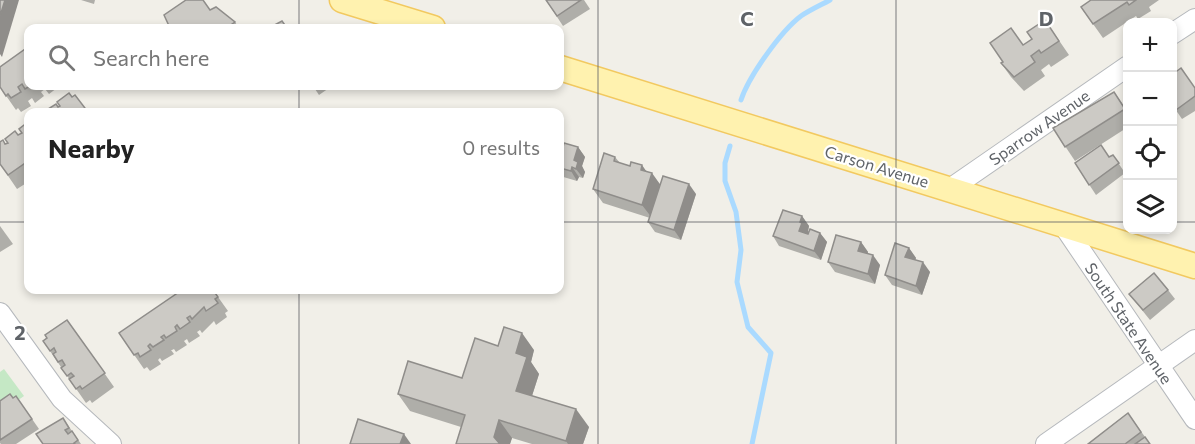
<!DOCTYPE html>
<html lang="en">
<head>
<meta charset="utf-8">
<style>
  body { margin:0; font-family:Commissioner,sans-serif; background:#f6f6f6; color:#222 }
  .controls { position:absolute; right:18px; top:18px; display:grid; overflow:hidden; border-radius:12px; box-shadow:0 3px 9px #0003 }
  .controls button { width:54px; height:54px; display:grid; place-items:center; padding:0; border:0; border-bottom:2px solid #e0e0e0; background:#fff; color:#222; font:30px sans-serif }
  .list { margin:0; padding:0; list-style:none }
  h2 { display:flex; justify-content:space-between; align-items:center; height:78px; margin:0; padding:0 24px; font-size:26px }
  h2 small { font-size:20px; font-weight:400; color:#767676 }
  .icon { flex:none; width:33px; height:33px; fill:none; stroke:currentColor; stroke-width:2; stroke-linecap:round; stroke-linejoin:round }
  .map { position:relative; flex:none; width:1195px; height:444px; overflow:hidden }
  .search { position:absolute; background:#fff; box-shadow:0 3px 9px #0003; left:24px; top:24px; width:540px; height:66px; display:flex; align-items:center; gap:15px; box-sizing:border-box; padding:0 21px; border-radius:12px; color:#767676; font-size:22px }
  .panel { position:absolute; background:#fff; box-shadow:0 3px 9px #0003; left:24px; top:108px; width:540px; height:186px; border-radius:12px }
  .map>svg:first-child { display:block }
</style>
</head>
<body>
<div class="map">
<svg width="1195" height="444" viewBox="0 0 1195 444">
  <rect width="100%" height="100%" fill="#f1efe8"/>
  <path fill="#c5e8c5" d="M4,369L24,396L0,413V372Z"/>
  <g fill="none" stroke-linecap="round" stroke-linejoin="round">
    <g stroke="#aadaff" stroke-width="5">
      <path d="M741,100C749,76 781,31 801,16C810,10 821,5 830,0"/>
      <path d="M730,146L725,163V181L736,212L741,250L737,282L748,327L771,353L752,444"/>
    </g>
    <defs>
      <g id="minor">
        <path d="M1172,34L1195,19"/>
        <path d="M950,189L1128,66"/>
        <path d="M1064,226L1195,419"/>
        <path d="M0,313L62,399L111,444"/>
        <path d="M1046,444L1195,340"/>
      </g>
      <g id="major">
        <path d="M342,0L433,28"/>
        <path d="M560,68L1195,266"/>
      </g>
    </defs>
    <use href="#minor" stroke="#b5b8bc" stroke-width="22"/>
    <use href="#major" stroke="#f2c960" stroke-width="27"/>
    <use href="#minor" stroke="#fff" stroke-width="20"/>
    <use href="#major" stroke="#fff2af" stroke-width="24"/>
  </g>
  <g fill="#afaea9">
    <path d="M81,0H95L94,4Z"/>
    <path d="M546,0H584L590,9L563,26Z"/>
    <path d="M1091,0H1159L1149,7L1151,11L1138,19L1136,16L1103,38L1081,7Z"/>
    <path d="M211,10L235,22L239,28H170Z"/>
    <path d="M1045,20L1069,55L1051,67L1049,64L1041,70L1045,76L1024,91L1011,77L1001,63L1032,39Z"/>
    <path d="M0,67L28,86H55L57,88L49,94L45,89L41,92L44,96L35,103L32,98L28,101L31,106L21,112L18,108L16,110L0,87Z"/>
    <path d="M152,86H162L155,90Z"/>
    <path d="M313,86H332L319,95Z"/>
    <path d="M1195,88V111L1182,119L1173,106Z"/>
    <path d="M1114,92L1128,112V127L1075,161L1053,128Z"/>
    <path d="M28,122V182L17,189L0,164L5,144L22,133Z"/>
    <path d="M560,146L563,147H578L585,157L582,166L585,172L583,178L579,177L577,181L560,176Z"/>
    <path d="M1113,155L1125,173L1096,195L1075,163L1109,157Z"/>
    <path d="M615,157L620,163L647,171L660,185L696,194L681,240L655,232L648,222L650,218L603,203L593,189Z"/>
    <path d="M802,216L809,226L808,231L809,232L820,233L827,242L821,260L779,246L773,236Z"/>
    <path d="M0,226L13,244L0,252Z"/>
    <path d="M861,242L868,252L867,254L880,265L875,284L835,272L828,262Z"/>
    <path d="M909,248L916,258L915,260L930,272L922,295L892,285L885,275Z"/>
    <path d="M122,290H134L125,293Z"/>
    <path d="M213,290L228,311L225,313L227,317L216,325L214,321L202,333L200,330L197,332L200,336L189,343L187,339L184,341L187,345L176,352L174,349L172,350H171L174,354L162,361L160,358L158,360L161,364L150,371L147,367L144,369L119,333Z"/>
    <path d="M1168,290L1175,299L1150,320L1129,294Z"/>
    <path d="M67,320L114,387L92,403L90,400L86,403L43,341Z"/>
    <path d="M498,346L534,350L531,362L539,374L532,396L589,427L583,444H532L512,438L510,444H456L461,427L410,411L398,394L462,378Z"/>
    <path d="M16,396L39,429L16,444H1L0,443V407Z"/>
    <path d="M1128,413L1150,444H1088Z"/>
    <path d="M63,418L81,444H43Z"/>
  </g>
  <g fill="#8f8d8a">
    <path d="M5,0H19L2,57L0,54V16Z"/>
    <path d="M578,147L585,157L582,166L585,172L583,178L576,169L574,160Z"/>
    <path d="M642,165L651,178L652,173L662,187L652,218L642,205L641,170Z"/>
    <path d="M572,167L579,177L577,181L571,171Z"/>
    <path d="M689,184L696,194L681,240L674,230Z"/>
    <path d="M802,216L809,226L808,231L809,233L806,241L799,231L800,222Z"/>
    <path d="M820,233L827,242L821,260L814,251Z"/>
    <path d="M861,242L868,252L865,261L858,251Z"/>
    <path d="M909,248L916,258L912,266L905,257Z"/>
    <path d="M873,255L880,265L875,284L868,274Z"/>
    <path d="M923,262L930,272L922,295L916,286Z"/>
    <path d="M522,333L534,350L531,362L539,374L528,408L516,391V353Z"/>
    <path d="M576,409L589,427L583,444H568L566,441Z"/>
    <path d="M499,420L512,438L510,444H499L494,437Z"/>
    <path d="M404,434L411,444H400Z"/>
  </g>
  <g fill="#cccac5" stroke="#8f8d8a" stroke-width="1.5">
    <path d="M0,0H5L0,16Z"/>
    <path d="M186,0H203L210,10L216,7L235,22L226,28H190L194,25L189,28H173L172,27L170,28L164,15Z"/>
    <path d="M546,0H581L557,16Z"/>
    <path d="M1091,0H1136L1129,5L1127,2L1093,24L1081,7Z"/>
    <path d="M1045,20L1059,41L1041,53L1039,50L1031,56L1035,62L1014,77L1001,63L1003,62L990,43L1011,28L1023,45L1032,39L1027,32Z"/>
    <path d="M282,21L287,28H269Z"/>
    <path d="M28,47V86H30L25,89L22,84L18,87L21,92L11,98L8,94L6,96L0,87V67Z"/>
    <path d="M1181,68L1195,88V96L1176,110L1173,105V74Z"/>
    <path d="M1114,92L1125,109L1065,147L1053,128Z"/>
    <path d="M69,93L72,97L75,95L88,112H47L45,111L56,104L58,107L60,106L57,102Z"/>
    <path d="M28,122V161L8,175L0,164V142L3,140L5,144L8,143L5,139L15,131L18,135L22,133L19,129Z"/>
    <path d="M564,143L578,147L574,160L578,162L576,169L572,167L571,171L560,168V146L563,147Z"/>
    <path d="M1101,145L1109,157L1113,155L1119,163L1089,185L1075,163Z"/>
    <path d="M604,153L615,157L614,161L630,166L631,162L642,165L641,170L652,173L642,205L593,189Z"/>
    <path d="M663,176L689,184L674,230L648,222Z"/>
    <path d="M783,210L802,216L800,222L802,223L799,231L808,234L810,229L820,233L814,251L773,236Z"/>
    <path d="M836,235L861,242L858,251L873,255L868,274L828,262Z"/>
    <path d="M895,243L909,248L905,257L923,262L916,286L885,275Z"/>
    <path d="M1154,273L1168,290L1143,310L1129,294Z"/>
    <path d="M182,290H213L218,297L215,299L218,303L206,311L204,307L192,319L190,316L187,318L190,322L180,329L177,325L175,327L177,331L166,338L164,335L161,337L164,340L153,347L150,344L148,346L151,350L140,357L138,353L134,355L119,333Z"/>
    <path d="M67,320L105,373L82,389L80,386L76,389L69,379L74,376L71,373L67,376L61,368L65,365L62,360L58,362L53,354L56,352L54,348L50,351L43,341L47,338L45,335Z"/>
    <path d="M504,327L522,333L516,353L527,357L516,391L576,409L566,441L499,420L494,437L500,444H456L465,415L398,394L408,361L462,378L475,338L498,346Z"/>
    <path d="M10,394L13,398L16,396L32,419L0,440V401Z"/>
    <path d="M1128,413L1141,432L1125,444H1088Z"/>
    <path d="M63,418L69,428L65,430L68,434L72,431L78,440L74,443L75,444H43L36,434Z"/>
    <path d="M358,419L404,434L400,444H350Z"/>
    <path d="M1145,437L1150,444H1135Z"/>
  </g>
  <path fill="none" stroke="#5f6368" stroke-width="1.5" stroke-opacity="0.55" d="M299,0V28M598,0V444M896,0V444M299,86V112M0,222H28M560,222H1128M1172,222H1195M299,290V444"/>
  <g text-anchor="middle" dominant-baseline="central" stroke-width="4.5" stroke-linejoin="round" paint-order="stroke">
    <g font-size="16" fill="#5f6368" stroke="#fff">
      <text transform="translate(1039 127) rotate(-35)">Sparrow Avenue</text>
      <text transform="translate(877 166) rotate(17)">Carson Avenue</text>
      <text transform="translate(1129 323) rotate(56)">South State Avenue</text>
    </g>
  </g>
  <g font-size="20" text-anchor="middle" font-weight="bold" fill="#5f6368" stroke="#fff" stroke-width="4.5" stroke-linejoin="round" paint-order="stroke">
    <text x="747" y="26">C</text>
    <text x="1046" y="26">D</text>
    <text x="20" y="340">2</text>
  </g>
</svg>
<div class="controls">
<button>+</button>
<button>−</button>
<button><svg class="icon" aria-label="locate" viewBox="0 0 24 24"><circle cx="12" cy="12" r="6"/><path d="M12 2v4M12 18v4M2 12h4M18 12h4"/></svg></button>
<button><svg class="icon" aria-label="layers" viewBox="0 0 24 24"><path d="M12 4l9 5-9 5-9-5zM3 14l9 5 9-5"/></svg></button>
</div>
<div class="search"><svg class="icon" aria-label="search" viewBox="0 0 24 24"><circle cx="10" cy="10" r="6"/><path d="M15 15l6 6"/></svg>Search here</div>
<section class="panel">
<h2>Nearby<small>0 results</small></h2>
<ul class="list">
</ul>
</section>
</div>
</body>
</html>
